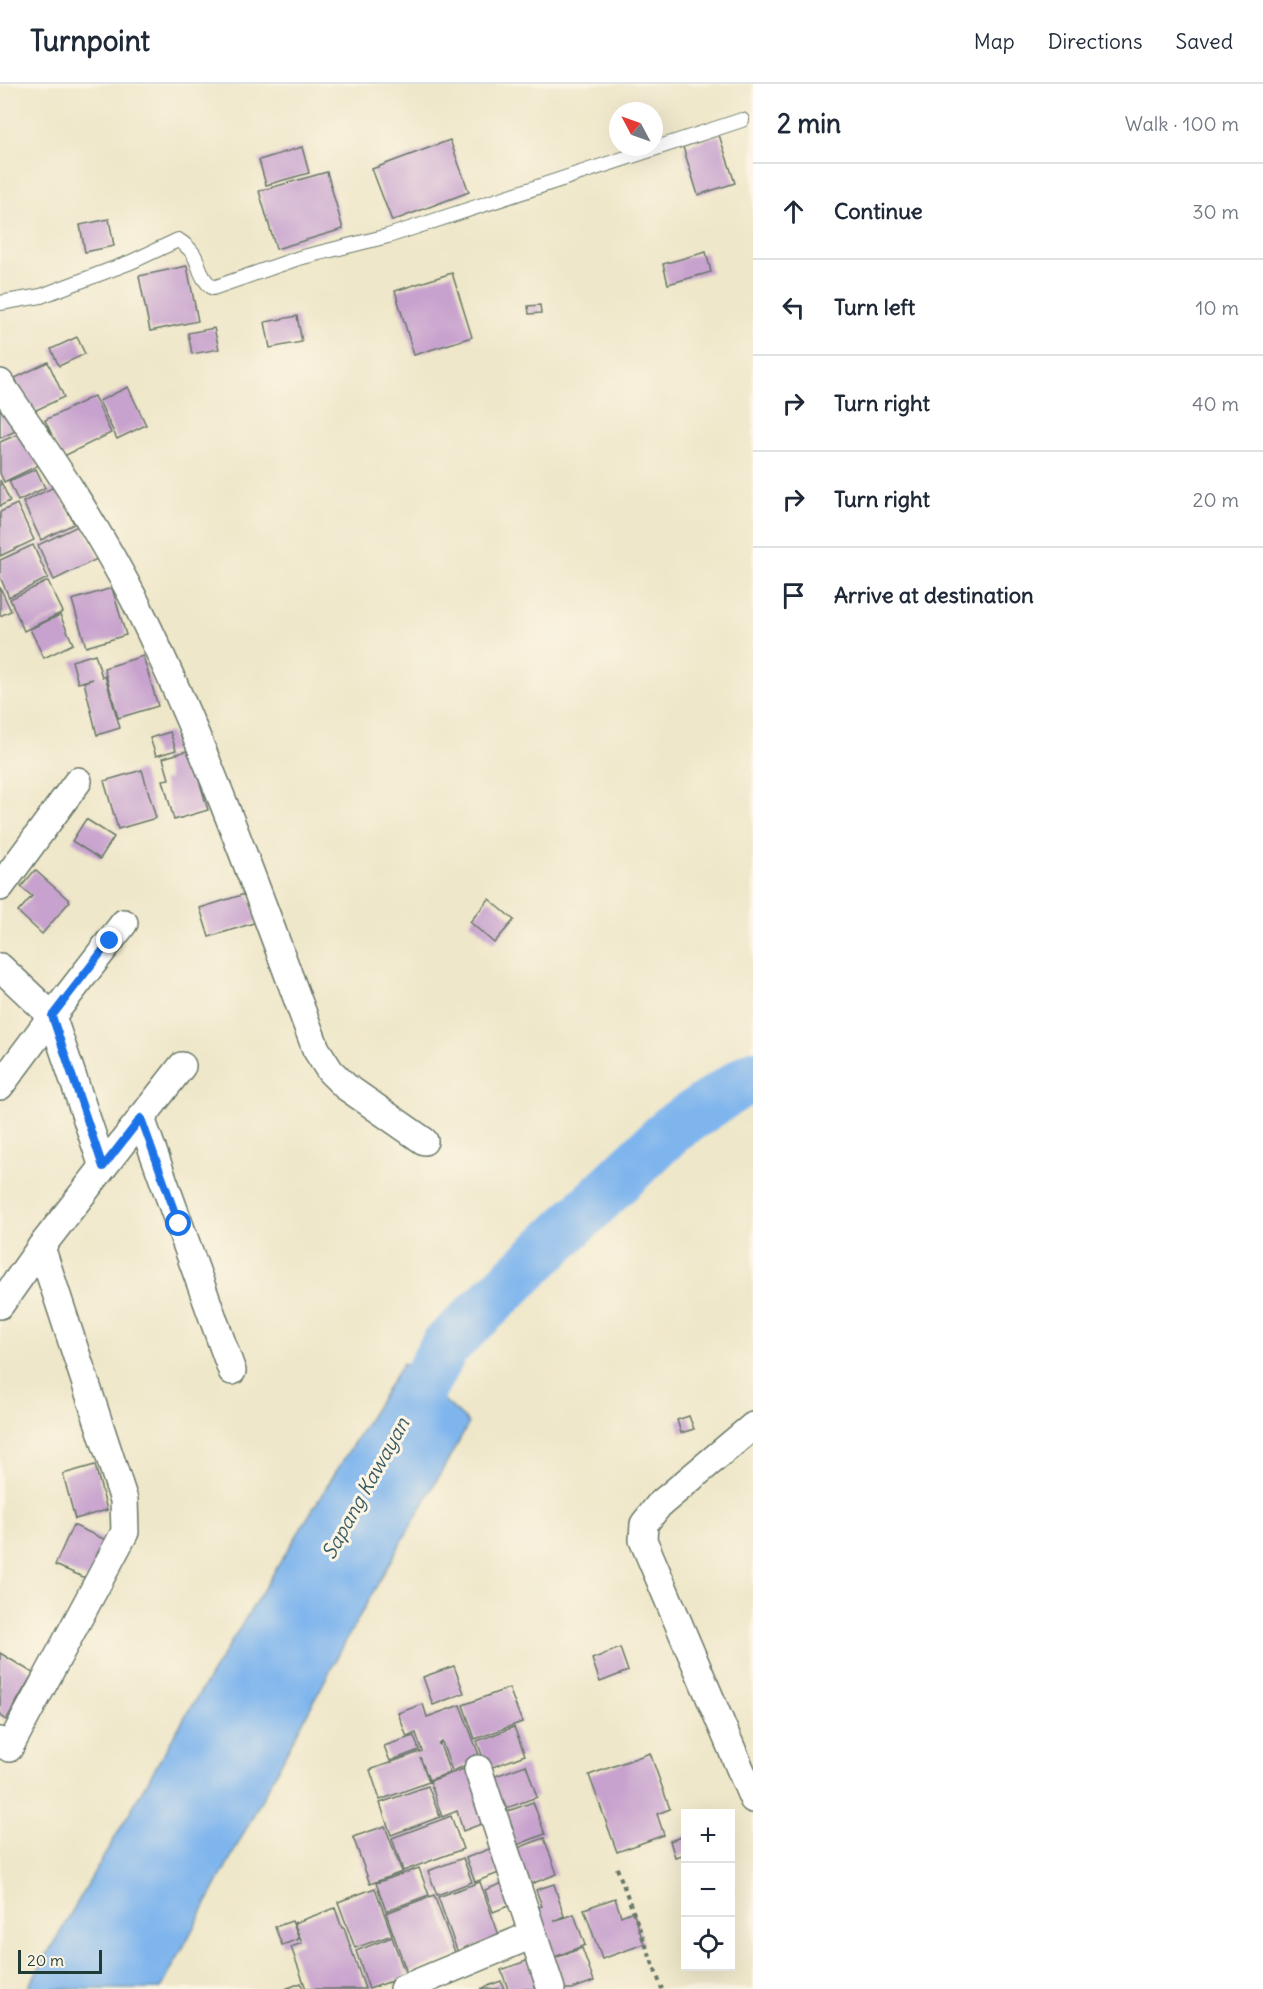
<!DOCTYPE html>
<html lang="en">
<head>
<meta charset="utf-8">
<style>
  body { margin:0; font-family:Delius,sans-serif; background:#f6f6f7; color:#1f2937 }
  .controls { position:absolute; right:18px; bottom:18px; display:grid; overflow:hidden; border-radius:0px; box-shadow:0 6px 24px #0002 }
  .controls button { width:54px; height:54px; display:grid; place-items:center; padding:0; border:0; border-bottom:2px solid #e0e1e3; background:#fff; color:#1f2937; font:30px sans-serif }
  .compass { position:absolute; left:609px; top:18px; width:54px; height:54px; border-radius:50%; background:#fff; box-shadow:0 6px 24px #0002; rotate:311deg }
  .scale { position:absolute; left:18px; bottom:15px; width:84px; box-sizing:border-box; padding-left:6px; border:3px solid #1f3d34; border-top:0; font-size:16px; line-height:21px; white-space:nowrap; color:#1f3d34; -webkit-text-stroke:4px #fcf5e5; paint-order:stroke }
  .stop { position:absolute; width:18px; height:18px; margin:-14px; border:4px solid #1a73e8; border-radius:50%; background:#fff }
  .stop.end { background:#1a73e8; border-color:#fff; box-shadow:0 2px 6px #0008 }
  .list { margin:0; padding:0; list-style:none }
  h2 { display:flex; justify-content:space-between; align-items:center; height:78px; margin:0; padding:0 24px; font-size:26px }
  h2 small { font-size:20px; font-weight:400; color:#747a83 }
  .list li { display:grid; grid-template-columns:39px 1fr auto; gap:18px; align-items:center; box-sizing:border-box; height:96px; padding:0 24px; border-top:2px solid #e0e1e3 }
  .list b { display:block; font-size:22px; white-space:nowrap }
  .list em { font-size:20px; font-style:normal; color:#747a83 }
  .icon { flex:none; width:33px; height:33px; fill:none; stroke:currentColor; stroke-width:2; stroke-linecap:round; stroke-linejoin:round }
  .map { position:relative; flex:none; width:753px; height:1905px; overflow:hidden }
  header { display:flex; align-items:center; gap:36px; box-sizing:border-box; height:84px; padding:0 30px; background:#fff; border-bottom:2px solid #e0e1e3 }
  header strong { font-size:28px }
  nav { display:flex; gap:33px; margin-inline-start:auto; font-size:21px }
  main { display:flex }
  aside { flex:1; background:#fff }
  .map>svg:first-child { display:block }
</style>
</head>
<body>
<header>
<strong>Turnpoint</strong>
<nav><a>Map</a><a>Directions</a><a>Saved</a></nav>
</header>
<main>
<div class="map">
<svg width="753" height="1905" viewBox="0 0 753 1905">
  <rect width="100%" height="100%" fill="#fcf5e5"/>
  <filter id="ink" filterUnits="userSpaceOnUse"><feTurbulence type="fractalNoise" baseFrequency=".0167" numOctaves="2"/><feDisplacementMap in="SourceGraphic" scale="12" xChannelSelector="R" yChannelSelector="G"/><feConvolveMatrix kernelMatrix="1 2 1 2 8 2 1 2 1" color-interpolation-filters="sRGB"/></filter>
  <filter id="wash" filterUnits="userSpaceOnUse"><feTurbulence type="fractalNoise" baseFrequency=".008" numOctaves="4" result="noise"/><feDisplacementMap in="SourceGraphic" scale="24" xChannelSelector="R" yChannelSelector="G"/><feGaussianBlur stdDeviation="1.35" result="paint"/><feColorMatrix in="noise" values="0 0 0 0 0 0 0 0 0 0 0 0 0 0 0 0 0 1.4 0 .05"/><feComposite in="paint" operator="in"/></filter>
  <g filter="url(#wash)">
    <rect width="100%" height="100%" fill="#efe7c9"/>
    <path fill="#7fb5ed" stroke="#4f7990" stroke-width="1.5" d="M403,1279L469,1339L350,1549L161,1905H27L186,1631Z"/>
    <g fill="none" stroke-linecap="round" stroke-linejoin="round">
      <path stroke="#7fb5ed" stroke-width="50" d="M391,1359L445,1262L673,1044L753,991"/>
    </g>
    <g id="blocks">
      <g fill="#c7a2ce">
        <path d="M719,51L735,99L698,111L683,63Z"/>
        <path d="M450,56L469,108L392,137L372,85Z"/>
        <path d="M302,63L309,89L266,101L259,76Z"/>
        <path d="M327,88L343,145L276,165L259,107Z"/>
        <path d="M109,135L114,162L85,168L80,141Z"/>
        <path d="M706,168L711,188L668,200L663,180Z"/>
        <path d="M187,182L198,237L150,247L139,192Z"/>
        <path d="M452,189L472,253L414,271L395,207Z"/>
        <path d="M540,221L541,229L529,230L528,222Z"/>
        <path d="M297,232L302,258L270,264L265,238Z"/>
        <path d="M214,244L219,265L192,270L188,249Z"/>
        <path d="M77,253L85,270L59,282L51,265Z"/>
        <path d="M48,278L64,313L32,328L15,294Z"/>
        <path d="M128,303L146,341L117,355L99,317Z"/>
        <path d="M0,308L18,346L0,354Z"/>
        <path d="M94,312L111,349L62,373L45,336Z"/>
        <path d="M23,348L39,381L4,398L0,389V358Z"/>
        <path d="M36,385L45,404L18,417L9,397Z"/>
        <path d="M0,396L10,417L0,422Z"/>
        <path d="M56,402L74,440L41,456L23,418Z"/>
        <path d="M17,420L34,456L0,472V428Z"/>
        <path d="M82,440L99,474L54,496L38,461Z"/>
        <path d="M33,461L48,494L9,513L0,493V476Z"/>
        <path d="M48,497L63,528L24,547L10,515Z"/>
        <path d="M0,503L11,527L0,532Z"/>
        <path d="M112,504L126,551L86,563L72,516Z"/>
        <path d="M60,531L73,560L44,574L30,545Z"/>
        <path d="M95,570L102,593L105,592L120,644L97,651L84,598L93,595L78,599L72,577Z"/>
        <path d="M143,572L158,622L118,634L104,584Z"/>
        <path d="M170,648L176,666L156,672L150,654Z"/>
        <path d="M190,666L208,726L174,736L163,696L169,695L163,674Z"/>
        <path d="M142,686L156,734L118,745L104,697Z"/>
        <path d="M86,735L114,753L100,775L72,757Z"/>
        <path d="M35,786L70,817L42,850L18,828L32,812L21,803Z"/>
        <path d="M248,809L257,838L209,853L200,824Z"/>
        <path d="M489,815L514,836L494,859L470,838Z"/>
        <path d="M689,1332L694,1345L681,1349L677,1336Z"/>
        <path d="M95,1381L107,1426L75,1435L63,1390Z"/>
        <path d="M73,1441L106,1456L88,1495L55,1481Z"/>
        <path d="M620,1564L628,1587L600,1598L592,1575Z"/>
        <path d="M0,1569L33,1589L6,1636L0,1632Z"/>
        <path d="M454,1582L464,1609L433,1621L423,1593Z"/>
        <path d="M509,1604L522,1638L475,1655L463,1621Z"/>
        <path d="M423,1620L427,1633L460,1621L481,1676L452,1687L442,1658L438,1660H440L450,1689L429,1696L420,1673L429,1698L380,1716L370,1686L422,1667L416,1649L407,1653L398,1629Z"/>
        <path d="M514,1643L525,1671L487,1685L477,1657Z"/>
        <path d="M414,1652L419,1666L390,1677L384,1662Z"/>
        <path d="M650,1669L670,1725L657,1730L664,1751L617,1768L589,1691Z"/>
        <path d="M526,1681L537,1713L501,1726L490,1694Z"/>
        <path d="M469,1683L489,1737L463,1747L457,1727L442,1733L430,1697Z"/>
        <path d="M428,1702L440,1733L391,1751L380,1719Z"/>
        <path d="M533,1718L545,1750L512,1763L500,1730Z"/>
        <path d="M451,1732L463,1765L403,1787L392,1754Z"/>
        <path d="M385,1742L402,1788L370,1800L353,1753Z"/>
        <path d="M686,1751V1770L675,1773L670,1757Z"/>
        <path d="M544,1754L557,1790L523,1803L510,1767Z"/>
        <path d="M489,1765L499,1789L475,1798L466,1774Z"/>
        <path d="M463,1774L472,1798L437,1811L428,1787Z"/>
        <path d="M419,1784L429,1811L386,1827L376,1799Z"/>
        <path d="M480,1798L500,1854L458,1869L438,1813Z"/>
        <path d="M503,1799L511,1821L493,1828L485,1806Z"/>
        <path d="M554,1800L564,1832L554,1837L574,1830L585,1861L547,1876L530,1826L542,1822L536,1806Z"/>
        <path d="M375,1804L392,1851L355,1864L338,1818Z"/>
        <path d="M434,1811L456,1871L407,1889L386,1829Z"/>
        <path d="M615,1814L621,1832L633,1827L644,1860L602,1875L584,1825Z"/>
        <path d="M335,1824L342,1844H344L365,1905H306L291,1863L302,1859L294,1839Z"/>
        <path d="M292,1837L299,1855L282,1861L275,1843Z"/>
        <path d="M392,1853L406,1892L369,1905L356,1867Z"/>
        <path d="M582,1864L594,1897L572,1905H562L552,1875Z"/>
        <path d="M529,1876L539,1905H508L501,1886Z"/>
        <path d="M501,1897L504,1905H480Z"/>
        <path d="M301,1899L303,1905H285Z"/>
      </g>
    </g>
  </g>
  <g filter="url(#ink)">
    <use href="#blocks" fill-opacity="0" stroke="#687868" stroke-width="1.5"/>
    <g fill="none" stroke-linecap="round" stroke-linejoin="round">
      <defs>
        <path id="lane" d="M0,219L41,212L131,178L178,156C205,172 193,189 213,204L299,174L388,152L742,36"/>
        <g id="street">
          <path d="M0,299C48,370 97,442 136,519C207,663 260,815 316,965L330,987L345,1002L424,1057"/>
          <path d="M0,803L78,697"/>
          <path d="M0,883L52,932L103,1083"/>
          <path d="M0,1002L52,932L124,839"/>
          <path d="M141,1034L232,1287"/>
          <path d="M0,1221L41,1163L182,982"/>
          <path d="M753,1342L659,1421L644,1440L643,1456L753,1715"/>
          <path d="M0,1657L9,1664L125,1448L124,1416L41,1163"/>
          <path d="M478,1685L551,1905"/>
          <path d="M403,1905L532,1851"/>
        </g>
      </defs>
      <use href="#lane" stroke="#687868" stroke-width="16"/>
      <use href="#street" stroke="#687868" stroke-width="30"/>
      <path stroke="#687868" stroke-width="4" stroke-dasharray="4.5 4.5" stroke-linecap="butt" d="M617,1784L662,1905"/>
      <use href="#lane" stroke="#fff" stroke-width="14"/>
      <use href="#street" stroke="#fff" stroke-width="27"/>
    </g>
  </g>
  <g fill="none" stroke-linecap="round" stroke-linejoin="round" filter="url(#ink)">
    <path stroke="#1a73e8" stroke-width="8" d="M110,857L52,932L103,1083L141,1034L179,1140"/>
  </g>
  <g text-anchor="middle" dominant-baseline="central" stroke-width="6" stroke-linejoin="round" paint-order="stroke">
    <g font-size="20" font-style="italic" fill="#375b62" stroke="#fcf5e5">
      <text transform="translate(365 1404) rotate(-61)">Sapang Kawayan</text>
    </g>
  </g>
</svg>
<div class="controls">
<button>+</button>
<button>−</button>
<button><svg class="icon" aria-label="locate" viewBox="0 0 24 24"><circle cx="12" cy="12" r="6"/><path d="M12 2v4M12 18v4M2 12h4M18 12h4"/></svg></button>
</div>
<svg class="compass" viewBox="-18 -18 36 36"><path d="M0-13l5 13h-10z" fill="#e53935"/><path d="M0 13l5-13h-10z" fill="#747a83"/></svg>
<div class="scale">20 m</div>
<div class="stop" style="left:179px;top:1140px"></div>
<div class="stop end" style="left:110px;top:857px"></div>
</div>
<aside>
<h2>2 min<small>Walk · 100 m</small></h2>
<ul class="list">
<li><svg class="icon" aria-label="ahead" viewBox="0 0 24 24"><path d="M12 20V5M6 11l6-6 6 6"/></svg><div><b>Continue</b></div><em>30 m</em></li>
<li><svg class="icon" aria-label="left" viewBox="0 0 24 24"><path d="M17 20v-9H6M10 6l-5 5 5 5"/></svg><div><b>Turn left</b></div><em>10 m</em></li>
<li><svg class="icon" aria-label="right" viewBox="0 0 24 24"><path d="M7 20v-9h11M14 6l5 5-5 5"/></svg><div><b>Turn right</b></div><em>40 m</em></li>
<li><svg class="icon" aria-label="right" viewBox="0 0 24 24"><path d="M7 20v-9h11M14 6l5 5-5 5"/></svg><div><b>Turn right</b></div><em>20 m</em></li>
<li><svg class="icon" aria-label="arrive" viewBox="0 0 24 24"><path d="M6 21V4h12l-3 4 3 4H6"/></svg><div><b>Arrive at destination</b></div></li>
</ul>
</aside>
</main>
</body>
</html>
